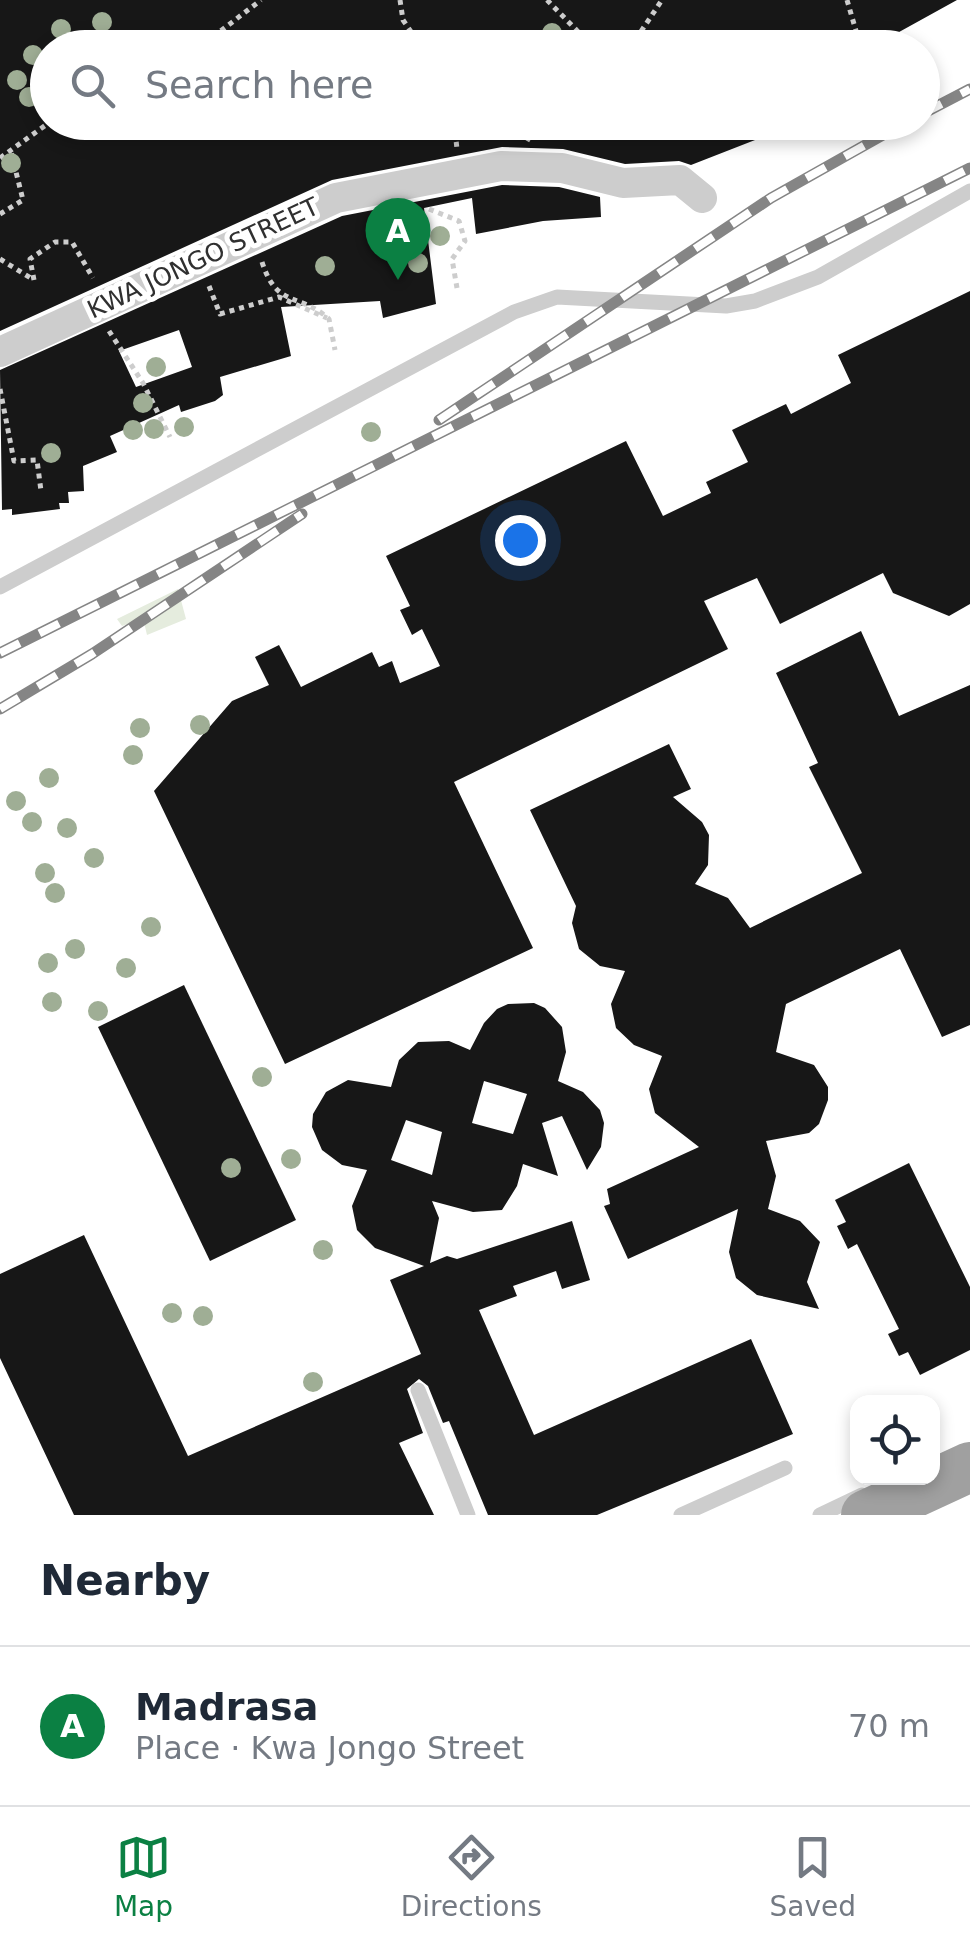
<!DOCTYPE html>
<html lang="en">
<head>
<meta charset="utf-8">
<style>
  body { margin:0; font-family:"DejaVu Sans",sans-serif; background:#f6f6f7; color:#1f2937 }
  .controls { position:absolute; right:30px; bottom:30px; display:grid; overflow:hidden; border-radius:20px; box-shadow:0 5px 15px #0003 }
  .controls button { width:90px; height:90px; display:grid; place-items:center; padding:0; border:0; border-bottom:2px solid #e0e1e3; background:#fff; color:#1f2937; font:50px sans-serif }
  .you { position:absolute; left:520px; top:540px; width:35px; height:35px; margin:-25px; border:8px solid #fff; border-radius:50%; background:#1a73e8; box-shadow:0 0 0 15px #1a73e833 }
  .badge { display:grid; place-items:center; width:65px; height:65px; border-radius:50%; background:#0b8043; color:#fff; font-size:32px; font-weight:700 }
  .pin { position:absolute; translate:-50% -82px; filter:drop-shadow(0 2px 5px #0008) }
  .pin::after { content:''; position:absolute; top:52px; width:35px; height:30px; background:inherit; clip-path:polygon(0 0,100% 0,50% 100%) }
  .list { margin:0; padding:0; list-style:none }
  h2 { display:flex; justify-content:space-between; align-items:center; height:130px; margin:0; padding:0 40px; font-size:42px }
  h2 small { font-size:32px; font-weight:400; color:#747a83 }
  .list li { display:grid; grid-template-columns:65px 1fr auto; gap:30px; align-items:center; box-sizing:border-box; height:160px; padding:0 40px; border-top:2px solid #e0e1e3 }
  .list b { display:block; font-size:38px; white-space:nowrap }
  .list p { margin:0; font-size:32px; white-space:nowrap; color:#747a83 }
  .list em { font-size:32px; font-style:normal; color:#747a83 }
  .icon { flex:none; width:55px; height:55px; fill:none; stroke:currentColor; stroke-width:2; stroke-linecap:round; stroke-linejoin:round }
  .map { position:relative; flex:none; width:970px; height:1515px; overflow:hidden }
  .search { position:absolute; background:#fff; box-shadow:0 5px 15px #0003; left:30px; right:30px; top:30px; height:110px; display:flex; align-items:center; gap:25px; box-sizing:border-box; padding:0 35px; border-radius:55px; color:#747a83; font-size:38px }
  .sheet { height:290px; background:#fff }
  nav { display:flex; justify-content:space-around; align-items:center; box-sizing:border-box; height:140px; border-top:2px solid #e0e1e3; background:#fff; font-size:28px; color:#747a83 }
  nav a { display:grid; justify-items:center; gap:5px }
  nav .on { color:#0b8043 }
  .map>svg:first-child { display:block }
</style>
</head>
<body>
<div class="map">
<svg width="970" height="1515" viewBox="0 0 970 1515">
  <rect width="100%" height="100%" fill="#fff"/>
  <path fill="#e5ecde" d="M178,589L186,619L147,635L143,618L122,626L117,619Z"/>
  <g fill="#171717" fill-rule="evenodd">
    <path d="M0,0H957L881,42L883,48H48V122L799,123L691,165L679,161L625,164L563,149L502,147L332,180L0,331Z"/>
    <path d="M502,185L559,187L600,197L601,217L543,221L476,234L472,198L424,208L436,304L383,318L380,301L281,307L291,356L220,377L223,395L215,401L181,412L179,405L110,436L117,452L83,466L84,491L68,492L69,503H59L60,509L12,515V509L2,510L0,370L342,216ZM179,330L192,367L136,387L119,351Z"/>
    <path d="M970,291V604L949,616L893,593L883,573L780,624L757,578L704,601L728,649L454,782L533,948L285,1064L154,791L232,701L269,685L255,657L279,645L301,687L372,652L379,667L392,661L400,683L440,666L422,629L412,635L400,610L410,606L386,556L626,441L663,516L711,493L706,482L748,462L732,430L786,404L791,414L851,383L838,355Z"/>
    <path d="M861,631L899,716L970,685V1025L942,1037L900,949L786,1004L776,1052L814,1065L828,1087V1100L819,1124L809,1133L766,1141L776,1176L768,1209L800,1221L820,1242L807,1282L819,1309L757,1295L736,1278L729,1252L738,1209L628,1259L604,1206L610,1204L607,1189L699,1147L655,1113L649,1089L662,1056L634,1045L616,1028L611,1004L625,971L600,966L579,949L572,923L576,906L530,810L669,744L691,789L673,797L702,822L709,835L708,865L695,884L728,898L750,928L862,873L809,767L818,763L776,673Z"/>
    <path d="M184,985L296,1220L210,1261L98,1027Z"/>
    <path d="M534,1003L545,1008L562,1027L566,1052L558,1081L583,1092L600,1110L604,1123L601,1147L587,1170L562,1116L542,1123L558,1176L523,1164L517,1186L502,1210L473,1212L432,1201L439,1218L430,1263L447,1256L457,1259L572,1221L590,1280L562,1289L556,1271L513,1286L517,1296L479,1310L534,1435L751,1339L793,1434L597,1515H488L449,1421L443,1423L428,1386L419,1379L407,1389L423,1433L399,1443L434,1515H74L0,1358V1274L84,1235L188,1456L421,1354L390,1280L424,1266L375,1248L357,1230L352,1206L367,1170L342,1165L322,1150L312,1127L313,1114L326,1092L348,1080L391,1087L399,1060L418,1042L449,1041L470,1050L484,1023L497,1009L508,1004ZM484,1081L527,1094L513,1134L472,1123ZM406,1120L442,1132L432,1175L391,1160Z"/>
    <path d="M909,1163L970,1287V1350L920,1375L908,1352L899,1356L888,1334L899,1329L857,1244L848,1249L837,1226L846,1222L835,1200Z"/>
  </g>
  <g fill="none" stroke-linecap="round" stroke-linejoin="round">
    <g stroke="#cdcdcd" stroke-width="5" stroke-dasharray="5 5" stroke-linecap="butt">
      <path d="M400,0L403,20L422,48"/>
      <path d="M547,0L594,48"/>
      <path d="M847,0L861,48"/>
      <path d="M205,43L261,0"/>
      <path d="M630,48L662,0"/>
      <path d="M454,122L457,149"/>
      <path d="M527,141L539,122"/>
      <path d="M0,158L50,122"/>
      <path d="M429,209L459,221L465,241L452,259L457,288"/>
      <path d="M0,214L23,200L11,152"/>
      <path d="M0,259L34,280L30,259L55,242H72L93,278"/>
      <path d="M262,262C277,309 299,292 329,319L335,350"/>
      <path d="M209,286L220,314L279,297L327,318"/>
      <path d="M109,331L143,383L170,437"/>
      <path d="M0,389L14,461L37,460L41,491"/>
    </g>
    <g stroke="#cdcdcd" stroke-width="15">
      <path d="M0,587L514,312L557,297L726,306L755,301L818,277L970,191"/>
      <path d="M418,1390L468,1515"/>
      <path d="M681,1515L785,1468"/>
      <path d="M820,1515L862,1495"/>
    </g>
    <path stroke="#cdcdcd" stroke-width="30" d="M0,352L336,198L501,166L562,168L623,183L680,180L702,198"/>
    <path stroke="#a0a0a0" stroke-width="50" d="M866,1515L970,1467"/>
    <defs>
      <g id="rail">
        <path d="M922,114L970,89"/>
        <path d="M439,420L771,198L906,122"/>
        <path d="M0,653L970,168"/>
        <path d="M0,709L92,654L302,514"/>
      </g>
    </defs>
    <use href="#rail" stroke="#858585" stroke-width="11"/>
    <use href="#rail" stroke="#fff" stroke-width="8" stroke-dasharray="22" stroke-linecap="butt"/>
  </g>
  <g fill="#9fae95">
    <circle cx="102" cy="22" r="10"/>
    <circle cx="61" cy="29" r="10"/>
    <circle cx="552" cy="33" r="10"/>
    <circle cx="33" cy="55" r="10"/>
    <circle cx="17" cy="80" r="10"/>
    <circle cx="29" cy="97" r="10"/>
    <circle cx="11" cy="163" r="10"/>
    <circle cx="440" cy="236" r="10"/>
    <circle cx="418" cy="263" r="10"/>
    <circle cx="325" cy="266" r="10"/>
    <circle cx="156" cy="367" r="10"/>
    <circle cx="143" cy="403" r="10"/>
    <circle cx="184" cy="427" r="10"/>
    <circle cx="154" cy="429" r="10"/>
    <circle cx="133" cy="430" r="10"/>
    <circle cx="371" cy="432" r="10"/>
    <circle cx="51" cy="453" r="10"/>
    <circle cx="200" cy="725" r="10"/>
    <circle cx="140" cy="728" r="10"/>
    <circle cx="133" cy="755" r="10"/>
    <circle cx="49" cy="778" r="10"/>
    <circle cx="16" cy="801" r="10"/>
    <circle cx="32" cy="822" r="10"/>
    <circle cx="67" cy="828" r="10"/>
    <circle cx="94" cy="858" r="10"/>
    <circle cx="45" cy="873" r="10"/>
    <circle cx="55" cy="893" r="10"/>
    <circle cx="151" cy="927" r="10"/>
    <circle cx="75" cy="949" r="10"/>
    <circle cx="48" cy="963" r="10"/>
    <circle cx="126" cy="968" r="10"/>
    <circle cx="52" cy="1002" r="10"/>
    <circle cx="98" cy="1011" r="10"/>
    <circle cx="262" cy="1077" r="10"/>
    <circle cx="291" cy="1159" r="10"/>
    <circle cx="231" cy="1168" r="10"/>
    <circle cx="323" cy="1250" r="10"/>
    <circle cx="172" cy="1313" r="10"/>
    <circle cx="203" cy="1316" r="10"/>
    <circle cx="313" cy="1382" r="10"/>
  </g>
  <g text-anchor="middle" dominant-baseline="central" stroke-width="10" stroke-linejoin="round" paint-order="stroke">
    <g font-size="25" fill="#303030" stroke="#fff">
      <text transform="translate(203 258) rotate(-25)">KWA JONGO STREET</text>
    </g>
  </g>
</svg>
<div class="controls">
<button><svg class="icon" aria-label="locate" viewBox="0 0 24 24"><circle cx="12" cy="12" r="6"/><path d="M12 2v4M12 18v4M2 12h4M18 12h4"/></svg></button>
</div>
<div class="you"></div>
<div class="pin badge" style="left:398px;top:280px">A</div>
<div class="search"><svg class="icon" aria-label="search" viewBox="0 0 24 24"><circle cx="10" cy="10" r="6"/><path d="M15 15l6 6"/></svg>Search here</div>
</div>
<section class="sheet">
<h2>Nearby<small></small></h2>
<ul class="list">
<li><span class="badge">A</span><div><b>Madrasa</b><p>Place · Kwa Jongo Street</p></div><em>70 m</em></li>
</ul>
</section>
<nav>
<a class="on"><svg class="icon" aria-label="map" viewBox="0 0 24 24"><path d="M3 6l6-2 6 2 6-2v14l-6 2-6-2-6 2zM9 4v14M15 6v14"/></svg>Map</a>
<a><svg class="icon" aria-label="directions" viewBox="0 0 24 24"><path d="M12 3l9 9-9 9-9-9zM9 14v-3h6M13 9l2 2-2 2"/></svg>Directions</a>
<a><svg class="icon" aria-label="saved" viewBox="0 0 24 24"><path d="M7 4h10v16l-5-4-5 4z"/></svg>Saved</a>
</nav>
</body>
</html>
